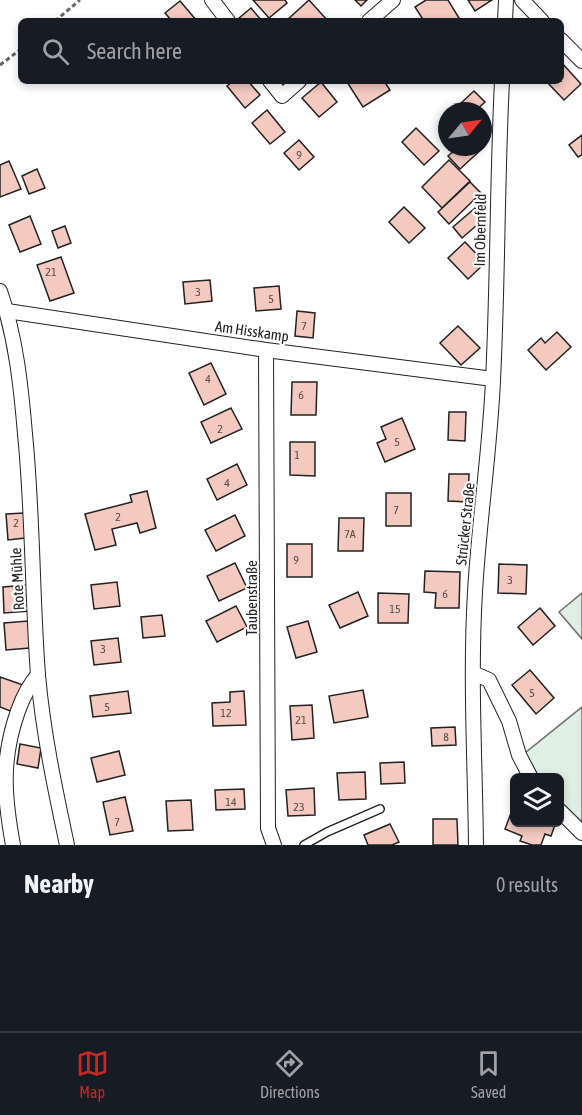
<!DOCTYPE html>
<html lang="en">
<head>
<meta charset="utf-8">
<style>
  body { margin:0; font-family:"Asap Condensed",sans-serif; background:#20242c; color:#f1f3f6 }
  .controls { position:absolute; right:18px; bottom:18px; display:grid; overflow:hidden; border-radius:9px; box-shadow:0 3px 9px #0003 }
  .controls button { width:54px; height:54px; display:grid; place-items:center; padding:0; border:0; border-bottom:2px solid #363941; background:#171b24; color:#f1f3f6; font:30px sans-serif }
  .compass { position:absolute; left:438px; top:102px; width:54px; height:54px; border-radius:50%; background:#171b24; box-shadow:0 3px 9px #0003; rotate:61deg }
  .list { margin:0; padding:0; list-style:none }
  h2 { display:flex; justify-content:space-between; align-items:center; height:78px; margin:0; padding:0 24px; font-size:26px }
  h2 small { font-size:20px; font-weight:400; color:#9ea1a6 }
  .icon { flex:none; width:33px; height:33px; fill:none; stroke:currentColor; stroke-width:2; stroke-linecap:round; stroke-linejoin:round }
  .map { position:relative; flex:none; width:582px; height:845px; overflow:hidden }
  .search { position:absolute; background:#171b24; box-shadow:0 3px 9px #0003; left:18px; right:18px; top:18px; height:66px; display:flex; align-items:center; gap:15px; box-sizing:border-box; padding:0 21px; border-radius:9px; color:#9ea1a6; font-size:22px }
  .sheet { height:186px; background:#171b24 }
  nav { display:flex; justify-content:space-around; align-items:center; box-sizing:border-box; height:84px; border-top:2px solid #363941; background:#171b24; font-size:16px; color:#9ea1a6 }
  nav a { display:grid; justify-items:center; gap:3px }
  nav .on { color:#c62828 }
  .map>svg:first-child { display:block }
</style>
</head>
<body>
<div class="map">
<svg width="582" height="845" viewBox="0 0 582 845">
  <rect width="100%" height="100%" fill="#fff"/>
  <g fill="#e0efe3" stroke="#6f6f6f" stroke-width="1.5">
    <path d="M582,593V639L559,612Z"/>
    <path d="M582,707V822L560,801V778L539,777L525,753Z"/>
  </g>
  <g fill="#f3c9c0" stroke="#222" stroke-width="1.5">
    <path d="M253,0H285L287,3L269,18Z"/>
    <path d="M309,0L328,21H286Z"/>
    <path d="M355,0H367L361,6Z"/>
    <path d="M426,0H448L459,18L454,21H424L415,7Z"/>
    <path d="M468,0H492L475,11Z"/>
    <path d="M180,1L197,21H172L165,13Z"/>
    <path d="M251,8L262,21H239L238,19Z"/>
    <path d="M561,62L581,84L564,100L546,81H561Z"/>
    <path d="M233,81H248L260,95L245,108L227,86Z"/>
    <path d="M349,81H384L390,90L363,107L347,82Z"/>
    <path d="M321,82L337,102L319,117L302,98Z"/>
    <path d="M474,91L485,102L475,111H468L461,103Z"/>
    <path d="M267,110L285,132L270,144L252,123Z"/>
    <path d="M416,128L439,151L424,165L402,142Z"/>
    <path d="M582,135V155L578,157L569,145Z"/>
    <path d="M299,140L314,157L299,170L284,153Z"/>
    <path d="M483,146L484,147L460,169L448,156L458,147Z"/>
    <path d="M449,160L470,181L442,208L422,187Z"/>
    <path d="M9,161L21,189L0,197V165Z"/>
    <path d="M37,169L45,188L29,194L22,176Z"/>
    <path d="M470,182L481,193L449,224L438,212Z"/>
    <path d="M404,207L425,228L409,243L389,222Z"/>
    <path d="M475,208L484,219L462,238L453,227Z"/>
    <path d="M30,216L41,244L20,252L9,225Z"/>
    <path d="M65,226L71,243L58,248L52,231Z"/>
    <path d="M465,242L485,263L468,279L448,258Z"/>
    <path d="M61,257L74,293L50,301L37,265Z"/>
    <path d="M210,280L212,301L185,304L183,282Z"/>
    <path d="M279,286L281,309L256,311L254,288Z"/>
    <path d="M297,311L315,313L313,338L295,336Z"/>
    <path d="M458,326L480,348L461,365L440,343Z"/>
    <path d="M557,332L571,347L546,370L528,350L541,338L545,343Z"/>
    <path d="M211,363L226,394L204,405L189,373Z"/>
    <path d="M292,382H317L316,415H291Z"/>
    <path d="M231,408L242,429L211,443L201,422Z"/>
    <path d="M449,412H466L465,441L448,440Z"/>
    <path d="M402,418L415,449L385,462L377,443L386,439L381,427Z"/>
    <path d="M290,442H315V476L290,475Z"/>
    <path d="M237,464L247,485L217,500L207,479Z"/>
    <path d="M449,474H469L468,502L448,501Z"/>
    <path d="M147,491L156,528L140,533L137,523L112,529L116,545L95,550L85,514L132,502L130,495Z"/>
    <rect x="386" y="493" width="25" height="33"/>
    <path d="M24,513L25,538L8,540L6,514Z"/>
    <path d="M235,515L245,536L216,551L205,530Z"/>
    <path d="M339,518H364L363,551H338Z"/>
    <rect x="287" y="544" width="25" height="33"/>
    <path d="M235,563L247,588L219,601L207,576Z"/>
    <path d="M499,564L527,565L526,594L498,593Z"/>
    <path d="M425,571L460,572L459,608H435L436,593L424,592Z"/>
    <path d="M117,582L120,606L94,609L91,585Z"/>
    <path d="M28,585L30,611L4,613L3,587Z"/>
    <path d="M358,592L368,616L340,628L329,605Z"/>
    <path d="M378,593L409,594L408,623H378Z"/>
    <path d="M236,606L247,627L217,642L206,621Z"/>
    <path d="M540,608L555,626L533,645L518,627Z"/>
    <path d="M162,615L165,636L143,638L141,617Z"/>
    <path d="M28,621L30,648L6,650L4,623Z"/>
    <path d="M308,621L317,652L296,658L287,627Z"/>
    <path d="M118,638L121,662L94,665L91,641Z"/>
    <path d="M530,670L554,698L536,714L512,685Z"/>
    <path d="M0,677L23,685L13,712L0,707Z"/>
    <path d="M363,690L368,717L334,723L329,696Z"/>
    <path d="M128,691L131,713L93,717L90,696Z"/>
    <path d="M244,691L246,725L213,726L212,703L230,702V692Z"/>
    <path d="M312,705L314,738L292,740L290,706Z"/>
    <path d="M455,727L456,745L432,746L431,728Z"/>
    <path d="M20,744L41,748L38,768L17,764Z"/>
    <path d="M119,751L125,775L97,782L91,758Z"/>
    <path d="M404,762L405,783L381,784L380,763Z"/>
    <path d="M365,772L366,799L339,800L337,773Z"/>
    <path d="M314,788L315,815L288,816L286,790Z"/>
    <path d="M244,789L245,809L216,810L215,790Z"/>
    <path d="M125,797L133,831L110,835L103,802Z"/>
    <path d="M191,800L193,830L168,831L166,801Z"/>
    <path d="M514,805V822H556L551,836L545,834L541,845H532L520,841L522,836L505,829Z"/>
    <path d="M433,819H457L458,845H433Z"/>
    <path d="M390,824L399,842L392,845H368L364,835Z"/>
  </g>
  <g fill="none" stroke-linecap="round" stroke-linejoin="round">
    <defs>
      <path id="service" d="M304,845L327,832L380,809"/>
      <g id="minor">
        <path d="M212,0L228,21"/>
        <path d="M522,0L542,21"/>
        <path d="M369,21L393,0"/>
        <path d="M505,21L506,0"/>
        <path d="M561,40L582,61"/>
        <path d="M270,81L282,96L299,81"/>
        <path d="M0,291C16,338 21,386 25,434C33,514 32,595 38,675C43,732 55,789 67,845"/>
        <path d="M7,311L266,350L493,379"/>
        <path d="M266,350L268,828L274,845"/>
        <path d="M473,673L489,680L509,721L519,755L531,778"/>
        <path d="M560,811L582,833"/>
        <path d="M13,845C4,796 1,759 18,711C23,697 28,686 38,675"/>
        <path d="M476,845C475,761 470,676 475,592C479,521 490,450 493,380C498,280 497,180 502,81"/>
      </g>
    </defs>
    <use href="#service" stroke="#222" stroke-width="10"/>
    <use href="#minor" stroke="#222" stroke-width="16"/>
    <g stroke="#646464" stroke-width="3" stroke-dasharray="4.5 3" stroke-linecap="butt">
      <path d="M55,21L80,0"/>
      <path d="M0,65L21,49"/>
    </g>
    <use href="#service" stroke="#fff" stroke-width="7"/>
    <use href="#minor" stroke="#fff" stroke-width="14"/>
  </g>
  <g text-anchor="middle" dominant-baseline="central" stroke-width="4.5" stroke-linejoin="round" paint-order="stroke">
    <g font-size="12" fill="#564c4a">
      <text x="299" y="155">9</text>
      <text x="51" y="272">21</text>
      <text x="198" y="292">3</text>
      <text x="271" y="299">5</text>
      <text x="304" y="326">7</text>
      <text x="208" y="379">4</text>
      <text x="301" y="395">6</text>
      <text x="220" y="429">2</text>
      <text x="397" y="442">5</text>
      <text x="297" y="455">1</text>
      <text x="227" y="483">4</text>
      <text x="396" y="510">7</text>
      <text x="118" y="517">2</text>
      <text x="16" y="523">2</text>
      <text x="350" y="534">7A</text>
      <text x="296" y="560">9</text>
      <text x="510" y="580">3</text>
      <text x="445" y="594">6</text>
      <text x="395" y="609">15</text>
      <text x="103" y="649">3</text>
      <text x="532" y="693">5</text>
      <text x="107" y="707">5</text>
      <text x="226" y="713">12</text>
      <text x="301" y="720">21</text>
      <text x="446" y="737">8</text>
      <text x="231" y="802">14</text>
      <text x="299" y="807">23</text>
      <text x="117" y="822">7</text>
    </g>
    <g font-size="15" fill="#222" stroke="#fff">
      <text transform="translate(480 230) rotate(-89)">Im Obernfeld</text>
      <text transform="translate(252 331) rotate(8)">Am Hisskamp</text>
      <text transform="translate(465 524) rotate(-84)">Strücker Straße</text>
      <text transform="translate(17 579) rotate(-93)">Rote Mühle</text>
      <text transform="translate(251 598) rotate(-90)">Taubenstraße</text>
    </g>
  </g>
</svg>
<div class="controls">
<button><svg class="icon" aria-label="layers" viewBox="0 0 24 24"><path d="M12 4l9 5-9 5-9-5zM3 14l9 5 9-5"/></svg></button>
</div>
<svg class="compass" viewBox="-18 -18 36 36"><path d="M0-13l5 13h-10z" fill="#e53935"/><path d="M0 13l5-13h-10z" fill="#9ea1a6"/></svg>
<div class="search"><svg class="icon" aria-label="search" viewBox="0 0 24 24"><circle cx="10" cy="10" r="6"/><path d="M15 15l6 6"/></svg>Search here</div>
</div>
<section class="sheet">
<h2>Nearby<small>0 results</small></h2>
<ul class="list">
</ul>
</section>
<nav>
<a class="on"><svg class="icon" aria-label="map" viewBox="0 0 24 24"><path d="M3 6l6-2 6 2 6-2v14l-6 2-6-2-6 2zM9 4v14M15 6v14"/></svg>Map</a>
<a><svg class="icon" aria-label="directions" viewBox="0 0 24 24"><path d="M12 3l9 9-9 9-9-9zM9 14v-3h6M13 9l2 2-2 2"/></svg>Directions</a>
<a><svg class="icon" aria-label="saved" viewBox="0 0 24 24"><path d="M7 4h10v16l-5-4-5 4z"/></svg>Saved</a>
</nav>
</body>
</html>
